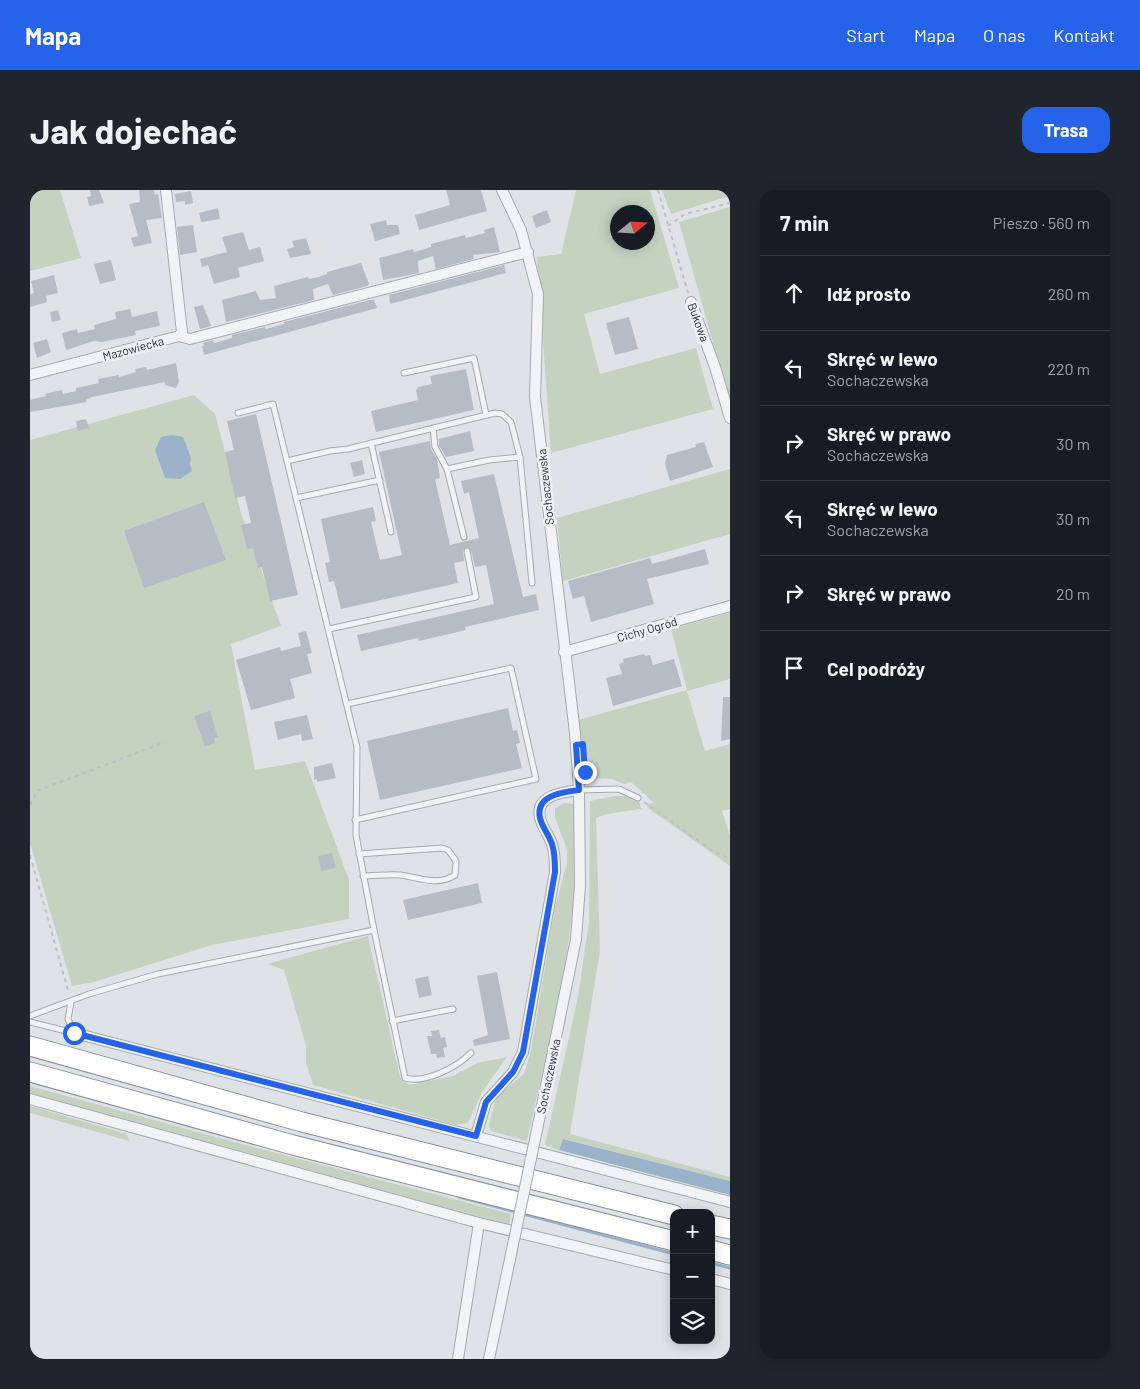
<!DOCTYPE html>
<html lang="pl">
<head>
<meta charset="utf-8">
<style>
  body { margin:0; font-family:Barlow,sans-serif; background:#20242c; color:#f1f3f6 }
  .controls { position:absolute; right:15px; bottom:15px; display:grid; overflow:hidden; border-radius:10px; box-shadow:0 2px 12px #0003 }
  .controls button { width:45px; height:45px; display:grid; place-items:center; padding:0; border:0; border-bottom:1px solid #363941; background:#171b24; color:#f1f3f6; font:25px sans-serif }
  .compass { position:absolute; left:580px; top:15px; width:45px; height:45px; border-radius:50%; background:#171b24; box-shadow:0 2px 12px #0003; rotate:72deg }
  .stop { position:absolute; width:15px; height:15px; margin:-11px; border:4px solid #2563eb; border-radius:50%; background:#fff }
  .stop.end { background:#2563eb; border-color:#fff; box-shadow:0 1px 5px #0008 }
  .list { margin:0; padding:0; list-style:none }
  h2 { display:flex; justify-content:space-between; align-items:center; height:65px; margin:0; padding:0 20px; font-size:21px }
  h2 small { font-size:16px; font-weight:400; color:#9ea1a6 }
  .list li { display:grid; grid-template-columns:32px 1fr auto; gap:15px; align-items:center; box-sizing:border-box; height:75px; padding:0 20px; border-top:1px solid #363941 }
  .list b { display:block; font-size:19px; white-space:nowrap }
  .list p { margin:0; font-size:16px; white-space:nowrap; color:#9ea1a6 }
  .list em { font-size:16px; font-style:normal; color:#9ea1a6 }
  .icon { flex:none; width:28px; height:28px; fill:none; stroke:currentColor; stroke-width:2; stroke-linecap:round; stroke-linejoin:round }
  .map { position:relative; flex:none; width:700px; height:1169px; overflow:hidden; border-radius:15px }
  header { display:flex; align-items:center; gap:30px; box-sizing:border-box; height:70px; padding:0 25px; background:#2563eb; color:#fff }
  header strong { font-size:24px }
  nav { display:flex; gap:28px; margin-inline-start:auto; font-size:18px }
  .intro { display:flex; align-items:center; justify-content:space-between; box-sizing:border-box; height:120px; padding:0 30px }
  h1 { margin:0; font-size:35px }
  .button { padding:12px 22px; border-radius:15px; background:#2563eb; color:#fff; font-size:18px; font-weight:700 }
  main { display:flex; gap:30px; padding:0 30px }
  aside { flex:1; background:#171b24; border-radius:15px; box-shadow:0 2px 12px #0003 }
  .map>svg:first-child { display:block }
</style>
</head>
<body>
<header>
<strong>Mapa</strong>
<nav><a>Start</a><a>Mapa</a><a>O nas</a><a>Kontakt</a></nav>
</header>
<div class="intro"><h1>Jak dojechać</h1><a class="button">Trasa</a></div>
<main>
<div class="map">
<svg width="700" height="1169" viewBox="0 0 700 1169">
  <rect width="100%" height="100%" fill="#dfe3e8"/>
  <g fill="#c5d2c0" fill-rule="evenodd">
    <path d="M0,0H30L51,68L0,81Z"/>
    <path d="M546,0H620L649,98L554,124L570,184L666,158L683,219L521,263L507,67L531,64ZM588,22H618V52H588Z"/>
    <path d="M632,0H700V6L641,24Z"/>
    <path d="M700,17V213L649,32Z"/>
    <path d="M164,205L185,224L211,323L251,436L201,454L225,580L275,571L319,690V729L182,755L64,792L42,796L0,653V250Z"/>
    <path d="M700,279V344L533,391L527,328Z"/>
    <path d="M700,423V489L657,501L675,561L700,554V619L692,621L700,646V676L618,618L616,614L624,613L601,592L594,594L581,589L560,588L557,583L548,530L657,500L641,439Z"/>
    <path d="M584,606H597L610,613L611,619L577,624L566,628L570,761L540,944L700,987V991L534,949L529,960L515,955L548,807L559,731L560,611Z"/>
    <path d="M534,613L543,614C550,632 547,652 546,671C543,766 517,858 497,951L461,941L459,935L465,912L470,904L494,884L501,861L525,717L537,673V660L525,627V618Z"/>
    <path d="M338,746L370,887L379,895L423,886L447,873L477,867L452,902L438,933L426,935L283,895L276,873V856L254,780L237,774Z"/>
    <path d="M0,896L208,953L481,1024L479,1035L0,903Z"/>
    <path d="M0,916L97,944L99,951L0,923Z"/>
  </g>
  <g fill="#99b1c9">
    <path d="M142,245L153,247L161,268L160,274L162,281L150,289L135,288L125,260L131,247Z"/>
    <path d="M533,949L700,991V1005L529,960Z"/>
  </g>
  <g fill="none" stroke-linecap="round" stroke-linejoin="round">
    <g stroke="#99b1c9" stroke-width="3">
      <path d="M429,1007L644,1064"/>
      <path d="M681,1073L700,1078"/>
    </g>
  </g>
  <g fill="#b6bcc5">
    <path d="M60,0H69L74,13L59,16L57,7L61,6Z"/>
    <path d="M109,0H124L125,5L128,4L132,28L116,30L122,53L104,57L101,48L108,46L99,14L110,12Z"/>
    <path d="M416,0H451L457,21L389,40L385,25L420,15Z"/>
    <path d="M161,1L163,13L155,15V11L146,12L145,4Z"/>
    <path d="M188,18L190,29L171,32L169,23Z"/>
    <path d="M517,20L521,32L506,38L502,26Z"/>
    <path d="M356,30L357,35H368L370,44L345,51L340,34Z"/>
    <path d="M163,35L167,62L150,65L147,37Z"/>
    <path d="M464,37L470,62L443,65L444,69L406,79L403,66L388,71L389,83L353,90L349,68L383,59L384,62L401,57V54L435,45L436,48L455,43L454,40Z"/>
    <path d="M213,42L219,60L230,57L234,71L208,78L210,87L184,94L178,75L172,77L170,69L197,62L192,47Z"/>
    <path d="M276,48L281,64L260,68L257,59L264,57L262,51Z"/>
    <path d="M81,70L86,90L70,94L64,74Z"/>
    <path d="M331,73L339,94L337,96L303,105L298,94L283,99L284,110L196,132L192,110L226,101L230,110L246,108L244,96L278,87L279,89L288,87L297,84V82Z"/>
    <path d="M474,75L476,83L360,114L359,105Z"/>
    <path d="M24,85L28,103L16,106L17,112L0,117V104L4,103L1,91Z"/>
    <path d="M340,110H344L347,118L174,165L172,156H174L173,153L183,150L184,153L202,148V145L235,137L236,139L254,134V132Z"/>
    <path d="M173,115L181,136L170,139L164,117Z"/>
    <path d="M100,119L102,127L127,121L130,136L105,141L106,145L72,152L64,151L36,160L32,143L47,139L48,143L65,139L64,135L86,129L85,122Z"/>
    <path d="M28,120L31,130L22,132L20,122Z"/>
    <path d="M599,127L608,159L585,165L576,133Z"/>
    <path d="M17,149L21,162L7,168L3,153Z"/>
    <path d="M146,173L149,192L146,198L135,195V192L62,207L56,210L57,212L0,222V210L16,206L15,204L32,200L33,204L46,201V198L69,193L68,189L89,185V187L106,182L105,179L116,177L117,180Z"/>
    <path d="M436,179L444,220L346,242L341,221L388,210L386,200L388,197L402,194L400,186Z"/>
    <path d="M226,224L268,405L240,411L232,377L228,378L223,358L217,359L211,335L221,333L215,306L205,308L195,262L204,260L197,231Z"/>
    <path d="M56,229L59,238L48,241L46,231Z"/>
    <path d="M440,241L444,261L416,267L409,256V249Z"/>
    <path d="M400,251L401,259L407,269L410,288L405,289L420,355L449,348L439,302L434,304L431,291L464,284L493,407L506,404L509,420L435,437L436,440L389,451L388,448L331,461L327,445L464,414L456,375L445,377L441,360L438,357L433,360L434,371L424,373L428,393L311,419L304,391L299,392L295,373L300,372L291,329L343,317L346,331L341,332L350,370L372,365L349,262Z"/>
    <path d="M674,252L683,277L640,291L635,274L637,265L666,257L665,254Z"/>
    <path d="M332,270L335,284L324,287L320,273Z"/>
    <path d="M174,312L196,370L114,398L94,341Z"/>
    <path d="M675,359L679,374L617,389L624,414L561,432L554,406L543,409L538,391L620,368L622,374Z"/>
    <path d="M276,441L282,463L277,464L282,483L260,489L265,508L221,520L206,470L250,457L251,461L271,456L268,443Z"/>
    <path d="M614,464L615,466L620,465L623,475L644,469L652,496L583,516L576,488L592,484L589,474L594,472L593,469Z"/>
    <path d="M693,507H700V549L691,551Z"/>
    <path d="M478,518L483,541L487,540L489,548L490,553L486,554L492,578L350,610L337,551Z"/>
    <path d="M180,521L188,547L184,548L185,553L175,556L164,526Z"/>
    <path d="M277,525L283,549L272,551L271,544L248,550L244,532Z"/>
    <path d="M302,573L306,588L287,592V589L284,590V577Z"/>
    <path d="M302,663L306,678L291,681L288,666Z"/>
    <path d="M448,693L452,713L378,730L373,710Z"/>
    <path d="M467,782L480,849L444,856L443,850L458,845L447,786Z"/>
    <path d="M398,786L402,805L389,808L385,789Z"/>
    <path d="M409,840L411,848L415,847L417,857L413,858L415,867L407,868L406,864H401L397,846H402L401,841Z"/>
  </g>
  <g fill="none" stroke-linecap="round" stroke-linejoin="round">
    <defs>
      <g id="service">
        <path d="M374,183L444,168L456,225"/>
        <path d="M403,238L405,257L417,279"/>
        <path d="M341,253L361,342"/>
        <path d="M257,271L300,261L318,259L465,223L472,224L481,232L490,267L502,393"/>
        <path d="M266,308L350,290"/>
        <path d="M434,347L417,279L459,270L490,267"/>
        <path d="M299,439L446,407L437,361"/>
        <path d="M317,514L481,478L506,589L325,630"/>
        <path d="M549,600L589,599L608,608"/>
        <path d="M329,664L412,658L418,660L426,671L425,685C407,697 388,687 370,685C358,684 345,686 333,686"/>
        <path d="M344,740L375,888C395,894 427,877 441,863"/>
        <path d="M41,812L38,829L44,843"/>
        <path d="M0,826L59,804L128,784L344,740L326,645L327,557L243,214L208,223"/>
        <path d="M362,831L423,819"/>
        <path d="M0,832L44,843"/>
      </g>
      <g id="minor">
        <path d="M472,0L491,40L508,104L505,207L545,543L549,600L550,695L546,749L508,935"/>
        <path d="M661,112L685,177L700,228"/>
        <path d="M149,146L160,149L498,62"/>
        <path d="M0,185L149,146L152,142L136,0"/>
        <path d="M534,462L700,416"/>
        <path d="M44,843L700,1012"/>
        <path d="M0,909L449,1033L644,1080"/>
        <path d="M446,946L456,912L483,882L493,862L525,682C525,672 525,663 522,654C519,645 512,637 510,628C505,605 533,602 549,600"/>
        <path d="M681,1089L700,1094"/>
        <path d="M428,1169L449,1033"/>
        <path d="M459,1169L480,1069"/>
      </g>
      <g id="motorway">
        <path d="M0,856L272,932L644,1025"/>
        <path d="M0,882L263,955L644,1051"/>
        <path d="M681,1035L700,1039"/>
        <path d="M681,1060L700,1065"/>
      </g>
    </defs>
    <use href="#service" stroke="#a4aab2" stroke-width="7"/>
    <use href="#minor" stroke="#a4aab2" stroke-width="12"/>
    <use href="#motorway" stroke="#86909f" stroke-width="21"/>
    <g stroke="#bdc1c6" stroke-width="2" stroke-dasharray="4 4" stroke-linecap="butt">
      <path d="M628,0L658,103"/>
      <path d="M638,36L655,24L700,13"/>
      <path d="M614,612L683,661L700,669"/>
      <path d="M0,615L7,601L135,552"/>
      <path d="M0,665L39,804"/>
    </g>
    <use href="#service" stroke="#f1f3f6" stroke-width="5"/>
    <use href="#minor" stroke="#f1f3f6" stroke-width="10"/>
    <use href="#motorway" stroke="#fff" stroke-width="19"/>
    <defs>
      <path id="minor-bridge" d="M480,1069L508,935"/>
    </defs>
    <use href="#minor-bridge" stroke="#a4aab2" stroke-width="12" stroke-linecap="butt"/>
    <use href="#minor-bridge" stroke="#f1f3f6" stroke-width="10"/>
  </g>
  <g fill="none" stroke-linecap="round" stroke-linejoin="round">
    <path stroke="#2563eb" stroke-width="6" d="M44,843L446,946L456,912L483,882L493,862L525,682C525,672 525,663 522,654C519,645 512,637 510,628C505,605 533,602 549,600L546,555L553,554L555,582"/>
  </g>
  <g text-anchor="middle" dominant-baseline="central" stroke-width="5" stroke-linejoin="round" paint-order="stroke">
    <g font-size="12" fill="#28313f" stroke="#eef1f6">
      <text transform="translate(669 132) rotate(70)">Bukowa</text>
      <text transform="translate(103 158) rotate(-15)">Mazowiecka</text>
      <text transform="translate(515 297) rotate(-96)">Sochaczewska</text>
      <text transform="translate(617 439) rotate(-16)">Cichy Ogród</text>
      <text transform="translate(518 886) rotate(-78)">Sochaczewska</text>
    </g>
  </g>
</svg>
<div class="controls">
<button>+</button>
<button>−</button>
<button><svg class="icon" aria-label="layers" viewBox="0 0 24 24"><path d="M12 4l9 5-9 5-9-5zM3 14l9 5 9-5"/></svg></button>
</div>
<svg class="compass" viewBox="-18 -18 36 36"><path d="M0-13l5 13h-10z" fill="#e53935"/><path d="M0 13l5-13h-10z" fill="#9ea1a6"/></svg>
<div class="stop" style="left:44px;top:843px"></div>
<div class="stop end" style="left:555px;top:582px"></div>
</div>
<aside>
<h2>7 min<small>Pieszo · 560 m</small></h2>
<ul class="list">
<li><svg class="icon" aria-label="ahead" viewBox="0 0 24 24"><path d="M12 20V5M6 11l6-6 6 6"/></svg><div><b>Idź prosto</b></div><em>260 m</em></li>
<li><svg class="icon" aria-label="left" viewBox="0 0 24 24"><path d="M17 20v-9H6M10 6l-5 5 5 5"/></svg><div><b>Skręć w lewo</b><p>Sochaczewska</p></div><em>220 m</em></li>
<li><svg class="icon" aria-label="right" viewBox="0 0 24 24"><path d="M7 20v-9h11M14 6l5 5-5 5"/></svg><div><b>Skręć w prawo</b><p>Sochaczewska</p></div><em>30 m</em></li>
<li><svg class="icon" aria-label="left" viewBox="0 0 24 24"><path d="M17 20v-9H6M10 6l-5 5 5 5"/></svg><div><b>Skręć w lewo</b><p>Sochaczewska</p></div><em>30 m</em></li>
<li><svg class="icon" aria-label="right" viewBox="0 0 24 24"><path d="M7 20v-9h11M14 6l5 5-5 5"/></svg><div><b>Skręć w prawo</b></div><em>20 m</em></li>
<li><svg class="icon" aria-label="arrive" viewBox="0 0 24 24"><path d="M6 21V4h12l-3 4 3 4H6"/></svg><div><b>Cel podróży</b></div></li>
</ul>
</aside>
</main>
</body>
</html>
